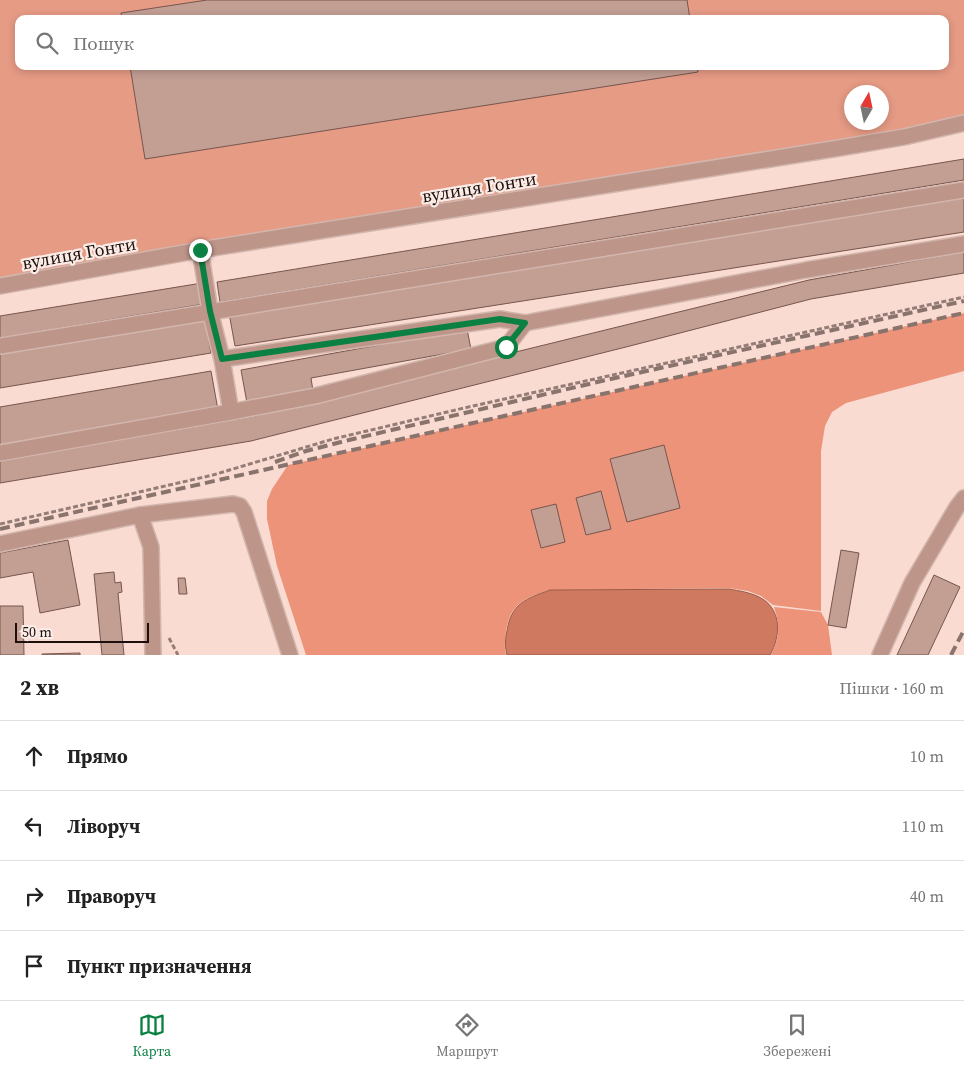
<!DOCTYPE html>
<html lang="uk">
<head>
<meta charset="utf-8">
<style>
  body { margin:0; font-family:"Source Serif 4",serif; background:#f6f6f6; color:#222 }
  .compass { position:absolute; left:844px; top:85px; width:45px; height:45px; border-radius:50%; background:#fff; box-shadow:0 2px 8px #0003; rotate:9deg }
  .scale { position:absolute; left:15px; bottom:12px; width:134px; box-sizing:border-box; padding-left:5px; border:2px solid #1d100c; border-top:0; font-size:14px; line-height:18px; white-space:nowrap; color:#1d100c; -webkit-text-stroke:4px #fcece7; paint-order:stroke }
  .stop { position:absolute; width:15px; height:15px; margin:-11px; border:4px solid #0b8043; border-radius:50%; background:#fff }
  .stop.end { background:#0b8043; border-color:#fff; box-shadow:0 1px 5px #0008 }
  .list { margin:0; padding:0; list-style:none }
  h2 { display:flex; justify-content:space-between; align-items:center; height:65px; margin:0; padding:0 20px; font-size:21px }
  h2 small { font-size:16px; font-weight:400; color:#767676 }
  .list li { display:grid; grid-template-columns:32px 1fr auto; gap:15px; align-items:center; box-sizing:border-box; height:70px; padding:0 20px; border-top:1px solid #e0e0e0 }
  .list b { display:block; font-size:19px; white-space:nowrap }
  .list em { font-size:16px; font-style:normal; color:#767676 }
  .icon { flex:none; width:28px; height:28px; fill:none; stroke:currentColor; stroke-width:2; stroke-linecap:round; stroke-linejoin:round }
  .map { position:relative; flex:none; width:964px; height:655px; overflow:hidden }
  .search { position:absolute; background:#fff; box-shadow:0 2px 8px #0003; left:15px; right:15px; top:15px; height:55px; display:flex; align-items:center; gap:12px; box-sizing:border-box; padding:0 18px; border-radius:10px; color:#767676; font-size:19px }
  .sheet { height:345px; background:#fff }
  nav { display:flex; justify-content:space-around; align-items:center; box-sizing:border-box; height:70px; border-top:1px solid #e0e0e0; background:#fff; font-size:14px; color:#767676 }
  nav a { display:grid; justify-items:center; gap:2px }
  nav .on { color:#0b8043 }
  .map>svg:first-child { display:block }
</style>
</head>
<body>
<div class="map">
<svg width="964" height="655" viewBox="0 0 964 655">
  <rect width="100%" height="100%" fill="#fadbd2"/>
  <path fill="#e69b85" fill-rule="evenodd" d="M0,0H964V123L0,286ZM19,19H945V66H19ZM852,92H882V122H852Z"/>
  <g fill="#ec937a">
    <path d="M964,313V371L846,403L832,412L825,426L821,451V611L773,605L761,596L748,591L728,588L549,590C525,598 510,604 506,631C505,639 504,647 506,655H306L277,566L267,519V501L272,489L288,465Z"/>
    <path d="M774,607L821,612L828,625L832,655H771C780,638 780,625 774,607Z"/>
  </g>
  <path fill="#cf7960" stroke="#9a5a47" d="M729,589C739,591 749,592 759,597C782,608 781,636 770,655H507C505,647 505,639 507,631C511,604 525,599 550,590Z"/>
  <g fill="#c29e93" stroke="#77564d">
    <path d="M207,0H687L690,19H122L121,13Z"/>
    <path d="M130,66H697L698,72L145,159Z"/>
    <path d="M964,159V180L220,302L217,282Z"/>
    <path d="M964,197V232L235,346L229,313Z"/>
    <path d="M964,252V273L811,299L630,346L251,441L0,483V461L255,416L809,280Z"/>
    <path d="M202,283L204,304L0,338V316Z"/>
    <path d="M205,319L211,353L0,388V353Z"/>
    <path d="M467,329L471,349L311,378L313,391L247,403L241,370Z"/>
    <path d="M211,371L218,410L0,447V407Z"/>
    <path d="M664,445L680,508L627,522L610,459Z"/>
    <path d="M601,491L611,529L586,535L576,498Z"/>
    <path d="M556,504L565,542L541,548L531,510Z"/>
    <path d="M68,540L80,605L40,613L33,572L0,578V553Z"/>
    <path d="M841,550L859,553L846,628L828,625Z"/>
    <path d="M114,572L115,583L121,582L122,592L118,593L124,655H102L94,574Z"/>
    <path d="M934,575L960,587L928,655H897Z"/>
    <path d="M178,578H185L187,594H179Z"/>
    <path d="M0,606H23L24,655H0Z"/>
    <path d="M80,653V655H42V654Z"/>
  </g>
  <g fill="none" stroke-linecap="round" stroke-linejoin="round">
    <defs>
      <g id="minor">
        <path d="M200,250L210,311L222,359L231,412"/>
        <path d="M0,286L200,250L839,148L904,137L964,123"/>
        <path d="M0,346L964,190"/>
        <path d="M222,359L500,319L525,323L806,270L964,244"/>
        <path d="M0,453L231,412L315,396L506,347L525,323"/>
        <path d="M140,515L233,504L240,506L244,512L290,655"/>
        <path d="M0,544L140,515L151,547L153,655"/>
        <path d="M880,655L912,583L957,507L964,498"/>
      </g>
    </defs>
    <use href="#minor" stroke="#d2b6ae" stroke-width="18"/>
    <g stroke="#947d77" stroke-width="3" stroke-dasharray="5 2.5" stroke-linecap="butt">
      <path d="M0,524L213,475L333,439L464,408L964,297"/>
      <path d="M169,638L178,655"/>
    </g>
    <use href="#minor" stroke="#bd9589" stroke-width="15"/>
    <g stroke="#89736d" stroke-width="4" stroke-dasharray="10 5" stroke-linecap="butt">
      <path d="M275,462L306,451L349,440L606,380L964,301"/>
      <path d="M0,529L964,313"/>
      <path d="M951,655L964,630"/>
    </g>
  </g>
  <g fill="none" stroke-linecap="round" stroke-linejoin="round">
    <path stroke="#0b8043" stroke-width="6" d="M200,250L210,311L222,359L500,319L525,323L506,347"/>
  </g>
  <g text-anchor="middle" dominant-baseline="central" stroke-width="4.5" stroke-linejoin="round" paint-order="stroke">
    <g font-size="18" fill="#1d100c" stroke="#fcece7">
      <text transform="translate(479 187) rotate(-9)">вулиця Гонти</text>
      <text transform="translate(79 253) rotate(-10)">вулиця Гонти</text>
    </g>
  </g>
</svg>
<svg class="compass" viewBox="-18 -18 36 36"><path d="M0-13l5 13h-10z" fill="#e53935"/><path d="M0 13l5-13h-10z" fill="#767676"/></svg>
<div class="scale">50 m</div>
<div class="stop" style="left:506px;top:347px"></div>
<div class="stop end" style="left:200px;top:250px"></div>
<div class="search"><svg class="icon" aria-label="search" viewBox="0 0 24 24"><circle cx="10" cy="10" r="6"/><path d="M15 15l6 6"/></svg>Пошук</div>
</div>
<section class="sheet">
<h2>2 хв<small>Пішки · 160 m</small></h2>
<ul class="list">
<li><svg class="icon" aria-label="ahead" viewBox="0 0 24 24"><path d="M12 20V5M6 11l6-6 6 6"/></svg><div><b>Прямо</b></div><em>10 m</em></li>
<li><svg class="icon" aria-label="left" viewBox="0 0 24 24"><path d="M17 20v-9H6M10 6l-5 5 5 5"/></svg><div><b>Ліворуч</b></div><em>110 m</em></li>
<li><svg class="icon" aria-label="right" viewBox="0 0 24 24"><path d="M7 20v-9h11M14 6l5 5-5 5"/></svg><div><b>Праворуч</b></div><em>40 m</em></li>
<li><svg class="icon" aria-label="arrive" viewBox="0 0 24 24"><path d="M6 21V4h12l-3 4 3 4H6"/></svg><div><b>Пункт призначення</b></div></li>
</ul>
</section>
<nav>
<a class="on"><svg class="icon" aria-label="map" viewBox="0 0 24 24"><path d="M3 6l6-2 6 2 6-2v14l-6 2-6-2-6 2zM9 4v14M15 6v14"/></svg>Карта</a>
<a><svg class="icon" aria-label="directions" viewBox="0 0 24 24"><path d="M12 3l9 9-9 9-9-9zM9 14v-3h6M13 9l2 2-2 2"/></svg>Маршрут</a>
<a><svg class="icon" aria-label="saved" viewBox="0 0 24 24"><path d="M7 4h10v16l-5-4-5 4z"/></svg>Збережені</a>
</nav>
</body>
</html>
